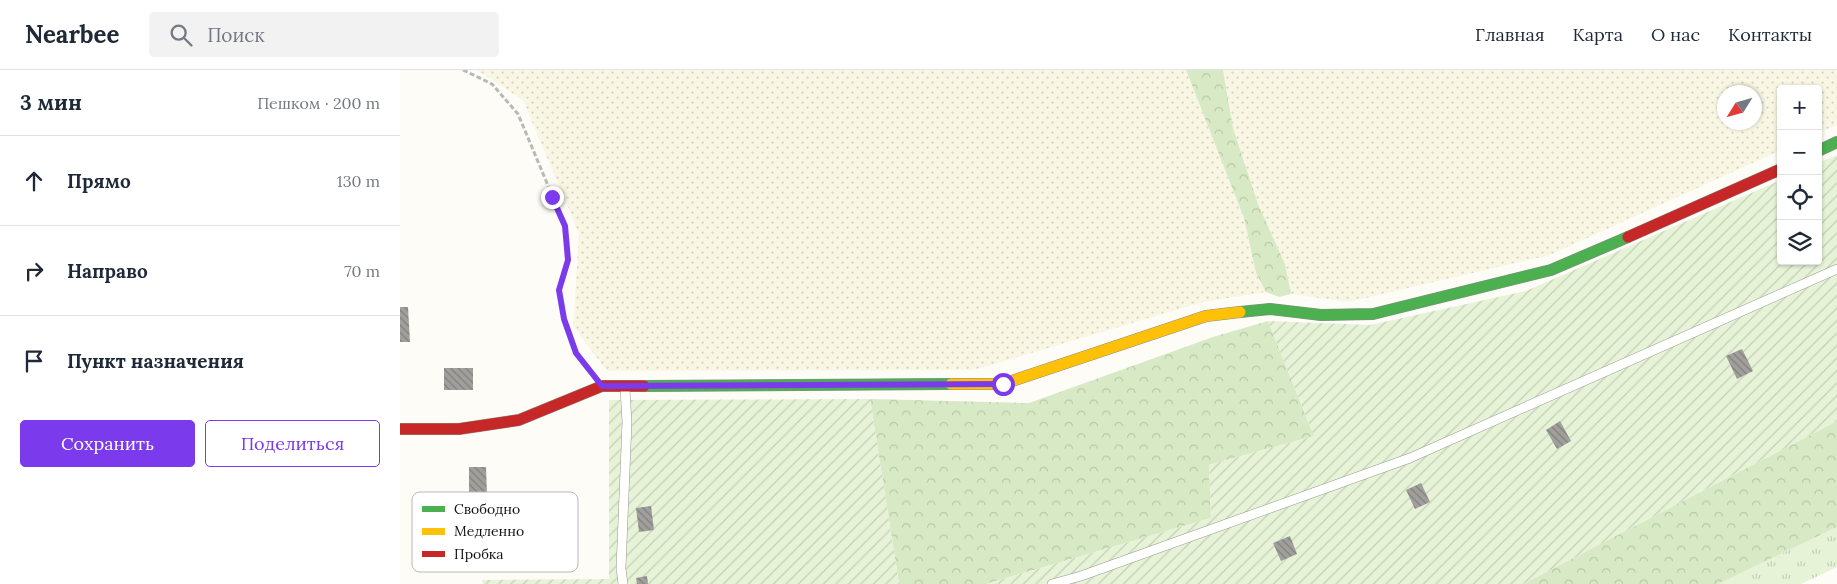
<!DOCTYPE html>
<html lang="ru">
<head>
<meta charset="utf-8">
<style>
  body { margin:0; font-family:Lora,serif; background:#f2f2f3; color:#1f2937 }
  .controls { position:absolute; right:15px; top:15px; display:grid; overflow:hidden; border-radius:5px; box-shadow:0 1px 4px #0004 }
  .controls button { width:45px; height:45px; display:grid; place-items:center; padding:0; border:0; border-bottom:1px solid #e0e1e3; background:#fff; color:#1f2937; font:25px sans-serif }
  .compass { position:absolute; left:1317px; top:15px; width:45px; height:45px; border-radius:50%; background:#fff; box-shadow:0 1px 4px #0004; rotate:233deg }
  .stop { position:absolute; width:15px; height:15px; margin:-11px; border:4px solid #7c3aed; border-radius:50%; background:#fff }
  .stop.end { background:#7c3aed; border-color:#fff; box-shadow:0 1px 5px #0008 }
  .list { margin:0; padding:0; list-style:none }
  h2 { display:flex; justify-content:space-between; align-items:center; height:65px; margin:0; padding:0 20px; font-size:21px }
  h2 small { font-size:16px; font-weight:400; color:#747a83 }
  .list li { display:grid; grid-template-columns:32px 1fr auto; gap:15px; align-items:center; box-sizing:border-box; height:90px; padding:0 20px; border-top:1px solid #e0e1e3 }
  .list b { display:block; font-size:19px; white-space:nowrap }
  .list em { font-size:16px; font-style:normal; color:#747a83 }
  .actions { display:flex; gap:10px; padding:15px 20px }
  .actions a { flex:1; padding:11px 0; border:1px solid #7c3aed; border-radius:5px; text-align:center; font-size:18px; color:#7c3aed }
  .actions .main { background:#7c3aed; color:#fff }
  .icon { flex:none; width:28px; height:28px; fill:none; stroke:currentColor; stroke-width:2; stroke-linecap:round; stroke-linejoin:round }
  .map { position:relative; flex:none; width:1437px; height:514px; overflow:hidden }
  header { display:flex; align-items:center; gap:30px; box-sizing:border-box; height:70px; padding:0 25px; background:#fff; border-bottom:1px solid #e0e1e3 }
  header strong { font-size:24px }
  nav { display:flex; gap:28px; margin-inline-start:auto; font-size:18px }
  .search { width:350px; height:45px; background:#f2f2f3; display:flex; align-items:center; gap:12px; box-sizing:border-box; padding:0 18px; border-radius:5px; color:#747a83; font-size:19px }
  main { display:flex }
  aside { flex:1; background:#fff }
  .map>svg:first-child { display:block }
</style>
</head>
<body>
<header>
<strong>Nearbee</strong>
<div class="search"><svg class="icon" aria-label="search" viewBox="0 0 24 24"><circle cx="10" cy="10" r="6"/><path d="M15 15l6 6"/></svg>Поиск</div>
<nav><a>Главная</a><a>Карта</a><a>О нас</a><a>Контакты</a></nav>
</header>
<main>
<aside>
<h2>3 мин<small>Пешком · 200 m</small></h2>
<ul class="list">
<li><svg class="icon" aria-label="ahead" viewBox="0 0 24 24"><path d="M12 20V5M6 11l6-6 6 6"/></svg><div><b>Прямо</b></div><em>130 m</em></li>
<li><svg class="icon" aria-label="right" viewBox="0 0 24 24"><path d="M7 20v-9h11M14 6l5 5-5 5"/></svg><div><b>Направо</b></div><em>70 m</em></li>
<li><svg class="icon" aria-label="arrive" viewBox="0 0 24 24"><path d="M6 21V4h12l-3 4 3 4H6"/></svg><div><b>Пункт назначения</b></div></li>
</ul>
<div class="actions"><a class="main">Сохранить</a><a>Поделиться</a></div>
</aside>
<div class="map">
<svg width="1437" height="514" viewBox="0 0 1437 514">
  <defs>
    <pattern id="farmland-dots" width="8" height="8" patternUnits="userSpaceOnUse" patternTransform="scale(1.25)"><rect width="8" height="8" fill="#f9f7e4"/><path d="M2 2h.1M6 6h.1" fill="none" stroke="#d4d3c3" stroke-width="1.8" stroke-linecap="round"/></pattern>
    <pattern id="grass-tufts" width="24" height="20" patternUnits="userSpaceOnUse" patternTransform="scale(1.25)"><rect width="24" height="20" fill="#e7f3d7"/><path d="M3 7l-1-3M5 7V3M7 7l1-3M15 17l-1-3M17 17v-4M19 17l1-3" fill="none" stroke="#c5cfb8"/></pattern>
    <pattern id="forest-crowns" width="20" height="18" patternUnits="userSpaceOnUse" patternTransform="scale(1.25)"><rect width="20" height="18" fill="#d8eac5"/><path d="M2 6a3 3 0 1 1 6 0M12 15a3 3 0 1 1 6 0" fill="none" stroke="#b8c8a8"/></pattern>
    <pattern id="garden-furrows" width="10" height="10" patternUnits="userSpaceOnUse" patternTransform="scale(1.25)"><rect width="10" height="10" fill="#e7f3d7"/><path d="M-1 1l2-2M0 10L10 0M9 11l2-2" fill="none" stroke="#c5cfb8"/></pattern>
    <pattern id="building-back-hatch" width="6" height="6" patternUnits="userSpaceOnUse" patternTransform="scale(1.25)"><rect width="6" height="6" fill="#a19f9c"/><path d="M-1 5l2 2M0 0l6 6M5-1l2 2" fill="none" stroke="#82807e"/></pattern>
  </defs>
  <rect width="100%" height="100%" fill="#fdfcf7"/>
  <g fill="url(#farmland-dots)" fill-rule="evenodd">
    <path d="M77,0H786L844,148L856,203L866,222L803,232L574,300L207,301L173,256L179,164L123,30Z"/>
    <path d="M823,0H1437V55L1418,63V19H1381V80L1150,185L949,232L891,224L885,194L858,134L833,58ZM1324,22H1354V52H1324Z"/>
  </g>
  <path fill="url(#grass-tufts)" d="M1437,457V497L1401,514H1318Z"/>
  <g fill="url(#forest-crowns)">
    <path d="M786,0H823L833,58L858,134L885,194L891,224L879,227L866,222L856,203L844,148Z"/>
    <path d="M868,251L914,366L809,395L811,448L586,514H499L470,329L629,333L813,267Z"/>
    <path d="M1437,351V457L1318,514H1123Z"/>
  </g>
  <g fill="url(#garden-furrows)">
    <path d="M1437,85V351L1123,514H586L811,448L809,395L914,366L868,251L970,255L1126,221L1381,110V191H1418V93Z"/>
    <path d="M470,329L499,514H83L82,510L209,509V330Z"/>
  </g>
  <g fill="url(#building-back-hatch)">
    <path d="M0,237H8L10,272H0Z"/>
    <path d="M1342,279L1353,301L1337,309L1326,286Z"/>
    <rect x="44" y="298" width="29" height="22"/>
    <path d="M1160,351L1171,371L1157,379L1146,360Z"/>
    <path d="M69,397H86L87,424L69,425Z"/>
    <path d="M1021,413L1030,432L1015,439L1006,420Z"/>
    <path d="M251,436L254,460L239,462L236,438Z"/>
    <path d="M890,466L897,484L881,491L873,473Z"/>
    <path d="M247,506L248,514H237L236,508Z"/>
  </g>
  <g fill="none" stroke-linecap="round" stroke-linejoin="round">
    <defs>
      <g id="lane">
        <path d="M223,514L221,498L227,352L225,319"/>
        <path d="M652,514L681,506L1010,388L1437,199"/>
      </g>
      <g id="fast">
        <path d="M1418,81L1437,72"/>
        <path d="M840,242L870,239L921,245L973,244L1151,200L1228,167"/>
        <path d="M244,316L551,314"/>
      </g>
      <path id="slow" d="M551,314H603L806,246L840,242"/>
      <g id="jam">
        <path d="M1228,167L1381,99"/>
        <path d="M0,359H59L119,350L202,316H244"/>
      </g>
    </defs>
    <use href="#lane" stroke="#979795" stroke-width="10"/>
    <use href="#fast" stroke="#8e8d8b" stroke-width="12"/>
    <use href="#slow" stroke="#8e8d8b" stroke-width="12"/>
    <use href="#jam" stroke="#8e8d8b" stroke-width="12"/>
    <path stroke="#b9b9b8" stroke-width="3" stroke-dasharray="5 2.5" stroke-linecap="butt" d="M63,0L92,14L118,44L165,156L168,190L159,221L164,249L176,283L187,297"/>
    <use href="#lane" stroke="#fffffe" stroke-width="9"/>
    <use href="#fast" stroke="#4caf50" stroke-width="11"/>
    <use href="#slow" stroke="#ffc107" stroke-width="11"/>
    <use href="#jam" stroke="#c62828" stroke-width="11"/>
  </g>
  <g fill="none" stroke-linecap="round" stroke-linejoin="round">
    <path stroke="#7c3aed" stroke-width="6" d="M152,127L165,156L168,190L159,220L164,249L176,283L202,316L603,314"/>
  </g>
  <rect x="12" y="422" width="166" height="80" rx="8" fill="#fff" stroke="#b8b8b8" stroke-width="1"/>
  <rect x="22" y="436" width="23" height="6" fill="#4caf50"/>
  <rect x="22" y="458" width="23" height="7" fill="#ffc107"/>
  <rect x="22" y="481" width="23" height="6" fill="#c62828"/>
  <g font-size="14" fill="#111">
    <text x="54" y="444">Свободно</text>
    <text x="54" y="466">Медленно</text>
    <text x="54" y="489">Пробка</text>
  </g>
</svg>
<div class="controls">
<button>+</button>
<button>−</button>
<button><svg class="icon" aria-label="locate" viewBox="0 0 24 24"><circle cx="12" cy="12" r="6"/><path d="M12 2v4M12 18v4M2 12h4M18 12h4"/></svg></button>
<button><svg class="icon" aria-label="layers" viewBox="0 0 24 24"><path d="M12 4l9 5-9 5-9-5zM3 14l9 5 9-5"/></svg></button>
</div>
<svg class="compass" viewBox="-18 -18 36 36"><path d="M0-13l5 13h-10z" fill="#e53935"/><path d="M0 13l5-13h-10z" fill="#747a83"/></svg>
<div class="stop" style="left:603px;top:314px"></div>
<div class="stop end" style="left:152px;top:127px"></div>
</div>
</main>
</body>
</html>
